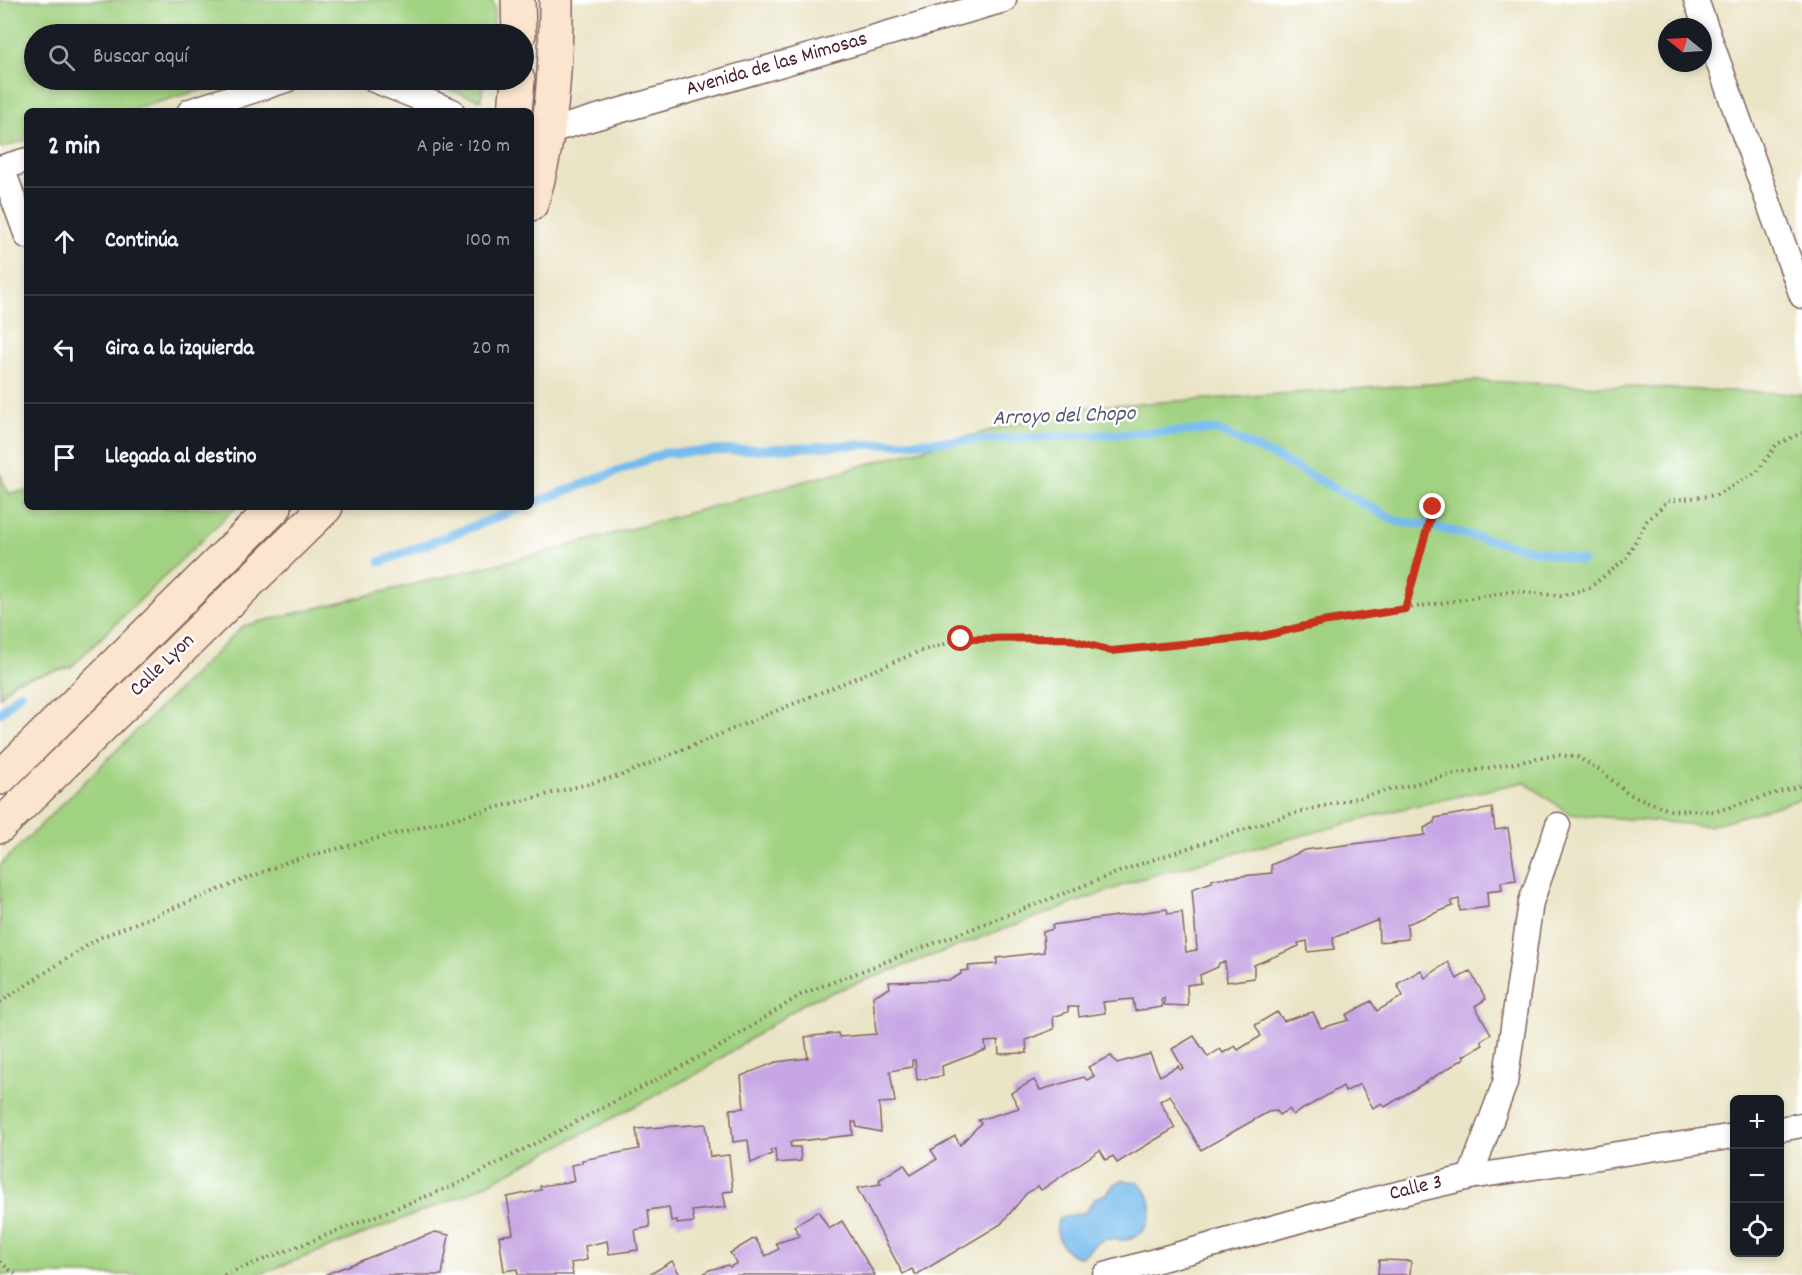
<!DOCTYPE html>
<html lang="es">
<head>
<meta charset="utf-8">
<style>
  body { margin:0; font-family:Dekko,sans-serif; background:#242831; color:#f1f3f6 }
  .controls { position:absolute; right:18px; bottom:18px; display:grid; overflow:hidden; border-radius:9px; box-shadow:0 3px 9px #0003 }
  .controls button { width:54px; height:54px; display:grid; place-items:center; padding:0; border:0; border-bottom:2px solid #363941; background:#171b24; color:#f1f3f6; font:30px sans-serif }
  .compass { position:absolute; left:1658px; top:18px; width:54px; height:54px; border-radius:50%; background:#171b24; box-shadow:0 3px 9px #0003; rotate:288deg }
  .stop { position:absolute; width:18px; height:18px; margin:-14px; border:4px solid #c8321e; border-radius:50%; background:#fff }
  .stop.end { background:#c8321e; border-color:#fff; box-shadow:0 2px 6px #0008 }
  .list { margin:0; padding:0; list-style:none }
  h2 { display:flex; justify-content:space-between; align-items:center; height:78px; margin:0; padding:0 24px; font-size:26px }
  h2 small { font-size:20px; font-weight:400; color:#9ea1a6 }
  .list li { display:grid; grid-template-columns:39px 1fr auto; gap:18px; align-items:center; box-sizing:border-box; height:108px; padding:0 24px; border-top:2px solid #363941 }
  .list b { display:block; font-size:22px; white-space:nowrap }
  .list em { font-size:20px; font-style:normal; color:#9ea1a6 }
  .icon { flex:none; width:33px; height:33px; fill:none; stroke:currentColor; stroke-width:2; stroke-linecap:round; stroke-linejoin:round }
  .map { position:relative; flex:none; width:1802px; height:1275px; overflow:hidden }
  .search { position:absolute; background:#171b24; box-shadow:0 3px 9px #0003; left:24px; top:24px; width:510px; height:66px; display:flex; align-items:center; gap:15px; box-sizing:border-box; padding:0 21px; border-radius:33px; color:#9ea1a6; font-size:22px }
  .panel { position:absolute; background:#171b24; box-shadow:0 3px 9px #0003; left:24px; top:108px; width:510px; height:402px; border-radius:9px }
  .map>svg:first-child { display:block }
</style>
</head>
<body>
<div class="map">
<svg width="1802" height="1275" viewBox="0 0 1802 1275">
  <rect width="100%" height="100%" fill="#fff"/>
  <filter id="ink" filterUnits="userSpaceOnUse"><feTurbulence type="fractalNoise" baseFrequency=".0167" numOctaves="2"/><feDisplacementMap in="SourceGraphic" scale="12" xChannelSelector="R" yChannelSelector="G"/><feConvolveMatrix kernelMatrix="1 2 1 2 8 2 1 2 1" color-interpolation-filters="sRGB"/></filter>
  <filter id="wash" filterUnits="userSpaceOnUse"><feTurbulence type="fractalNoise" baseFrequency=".008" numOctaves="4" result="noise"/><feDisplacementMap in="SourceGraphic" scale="24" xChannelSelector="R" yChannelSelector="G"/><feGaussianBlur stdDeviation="1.35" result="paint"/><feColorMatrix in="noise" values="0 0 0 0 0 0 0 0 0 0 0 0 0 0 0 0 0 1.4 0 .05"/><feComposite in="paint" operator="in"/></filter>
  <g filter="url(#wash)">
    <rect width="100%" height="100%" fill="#eae4c6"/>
    <g fill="#a1d281" stroke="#767856" stroke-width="1.5">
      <path d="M0,0H492L495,11L491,34H34V80H235L127,111H27V140L0,148Z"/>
      <path d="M418,80H484L481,100Z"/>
      <path d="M1474,381L1802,394V799L1708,826L1570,814L1524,782L1401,809L1140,879L806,1002L700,1072L470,1193L258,1275H0V865L243,626L546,552L1072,408Z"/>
      <path d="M0,473L8,493L27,491V507H236L71,667L15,681L0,697Z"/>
    </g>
    <path fill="#75bbec" stroke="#606d8c" stroke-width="1.5" d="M1122,1180L1137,1182C1158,1197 1155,1230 1130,1239C1121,1242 1112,1237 1103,1240C1093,1243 1089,1252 1081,1257C1064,1256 1052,1234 1059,1218L1086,1212L1095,1198L1107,1194L1113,1185Z"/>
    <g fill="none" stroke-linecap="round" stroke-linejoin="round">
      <g stroke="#75bbec" stroke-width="9">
        <path d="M531,504L665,453L1217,430L1280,459L1398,522L1420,524L1582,561"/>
        <path d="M380,562L524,507"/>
        <path d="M0,713L20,693"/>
      </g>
    </g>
    <g id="blocks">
      <g fill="#c6a6e4">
        <path d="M1492,808L1495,830L1508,828L1516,880L1501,882L1502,890L1487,892L1488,907L1460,911L1459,899L1451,901L1453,906L1407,924L1408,939L1379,942L1378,920L1333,938L1334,949L1308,952L1307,941L1298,943L1299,946L1254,965V978L1227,982L1225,962L1219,963L1218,967L1200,975L1201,983L1187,985L1188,1006L1164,1005V998L1161,999L1162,1007L1135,1011L1133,999L1103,1002L1105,1013L1079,1017L1078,1007H1068V1012L1053,1017L1054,1029L1026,1040L1027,1053L999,1054L998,1041L985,1042L986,1050L942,1066L943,1076L917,1080L915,1060H912V1067L890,1071L895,1102L879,1103L881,1132L857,1127L856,1122H852L853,1135L790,1142L791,1147H800L801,1161L776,1163L775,1149L770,1151L772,1154L751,1163L748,1140L733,1142L730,1109L744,1108L741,1076L776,1062L808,1058L805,1037L838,1033L839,1037L876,1034L873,996L890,988L889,982L950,980L961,974V971L969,970L968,966L997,964V958L1044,952L1043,932L1053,929L1052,925L1167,909L1168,914L1182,912L1186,952L1197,950L1192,889L1212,882V879L1272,873L1271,865L1305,850L1425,835L1424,828L1434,823L1435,818Z"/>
        <path d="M1448,962L1457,979L1470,971L1486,999L1475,1006L1491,1034L1481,1041L1483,1045L1463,1056L1465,1058L1385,1107L1382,1103L1373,1108L1360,1084L1345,1092L1343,1086L1293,1115L1289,1109L1279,1115L1277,1111L1268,1112L1201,1150L1170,1095L1160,1101L1175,1128L1117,1163L1113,1156L1106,1160L1100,1150L1041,1190L1038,1186L1026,1194L1001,1224L916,1275L912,1269L903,1274L857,1188L881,1184L879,1180L904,1164L911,1175L937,1159L931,1150L955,1136L960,1145L981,1123L978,1120L1019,1108L1011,1093L1034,1080L1040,1090L1084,1077L1087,1080L1094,1076L1088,1067L1111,1056L1117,1063L1150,1054L1160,1076L1178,1066L1180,1070L1183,1068L1172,1049L1194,1036L1208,1057L1220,1049L1223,1053L1235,1046L1238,1050L1261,1036L1255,1025L1277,1012L1284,1021L1313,1012L1321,1028L1349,1020L1346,1015L1371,1001L1377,1011L1403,996L1397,984L1421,970L1425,978Z"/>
        <path d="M706,1124L710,1157L729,1155L733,1191L723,1192L726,1207L692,1211L694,1222L677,1224V1220L671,1221L669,1207L648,1210L650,1227L635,1230L638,1250L609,1254L607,1241L585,1246L587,1260L571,1263L573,1275H518L517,1269L504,1271L499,1236L513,1234L507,1197L541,1190L540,1186L574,1181L571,1165L582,1163V1160L639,1149L636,1129Z"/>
        <path d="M818,1211L829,1229L842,1221L875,1275H702L709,1270L728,1265L730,1267L737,1263L730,1253L755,1238L766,1256L779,1249L776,1243L800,1236L794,1226Z"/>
        <path d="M435,1232L449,1235L442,1275H324Z"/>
        <path d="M1379,1260L1411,1261L1410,1275H1378Z"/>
        <path d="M672,1261L680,1275H649Z"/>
      </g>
    </g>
  </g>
  <g filter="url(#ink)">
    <use href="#blocks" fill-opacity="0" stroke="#826461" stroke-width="1.5"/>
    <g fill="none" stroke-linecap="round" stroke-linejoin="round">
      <defs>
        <g id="street">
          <path d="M1696,0L1802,296"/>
          <path d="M374,80L452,111"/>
          <path d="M190,111L286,80"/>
          <path d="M549,131L1004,0"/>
          <path d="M0,168L27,160"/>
          <path d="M2,168L27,236"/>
          <path d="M1780,1129L1802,1125"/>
          <path d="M1470,1177L1505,1083L1531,902L1558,825"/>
          <path d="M1105,1275L1372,1200L1470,1177L1734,1136"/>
        </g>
        <g id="secondary">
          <path d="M518,0L519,34"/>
          <path d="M515,111L518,80"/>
          <path d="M531,204C552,137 556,70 556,0"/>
          <path d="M0,778L275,507"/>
          <path d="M0,826L326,507"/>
        </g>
      </defs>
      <use href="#street" stroke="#826461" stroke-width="27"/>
      <use href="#secondary" stroke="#826461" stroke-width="36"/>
      <g stroke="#826461" stroke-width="4" stroke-dasharray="1.5 4.5" stroke-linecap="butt">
        <path d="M1405,609L1433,507"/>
        <path d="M0,1002L99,938L290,861L622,775L918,652L961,639L1007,637L1065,638L1111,651L1150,648L1263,636L1322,622L1516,591L1561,596L1589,588L1625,560L1647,521L1668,501L1716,495L1757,472L1777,444L1802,433"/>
        <path d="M0,1262L16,1275"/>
        <path d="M224,1275L458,1184L724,1044L802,994L1140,864L1291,814L1451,775L1557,755L1577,757L1600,770L1627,793L1669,810L1717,811L1802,785"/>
      </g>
      <use href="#street" stroke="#fff" stroke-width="24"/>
      <use href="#secondary" stroke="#fbe5cf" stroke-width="33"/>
    </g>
  </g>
  <g fill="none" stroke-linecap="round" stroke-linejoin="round" filter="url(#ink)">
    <path stroke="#c8321e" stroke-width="8" d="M961,639L1065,638L1111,651L1263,636L1322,622L1405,609L1433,507"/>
  </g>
  <g text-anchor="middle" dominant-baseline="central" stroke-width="5" stroke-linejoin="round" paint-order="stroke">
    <g font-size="21" fill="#4a1f2b" stroke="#fff">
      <text transform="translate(777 65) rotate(-16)">Avenida de las Mimosas</text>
      <text transform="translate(163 666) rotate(-44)">Calle Lyon</text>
      <text transform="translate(1416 1189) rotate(-14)">Calle 3</text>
    </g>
    <g font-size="22" font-style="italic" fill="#59566f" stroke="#fff">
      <text transform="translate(1064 417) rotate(-2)">Arroyo del Chopo</text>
    </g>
  </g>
</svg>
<div class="controls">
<button>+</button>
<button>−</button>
<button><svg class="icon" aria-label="locate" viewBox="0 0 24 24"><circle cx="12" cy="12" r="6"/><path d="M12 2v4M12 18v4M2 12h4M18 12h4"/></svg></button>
</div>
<svg class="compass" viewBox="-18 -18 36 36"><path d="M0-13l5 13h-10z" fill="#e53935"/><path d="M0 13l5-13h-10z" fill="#9ea1a6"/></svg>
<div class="stop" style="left:961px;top:639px"></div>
<div class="stop end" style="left:1433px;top:507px"></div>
<div class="search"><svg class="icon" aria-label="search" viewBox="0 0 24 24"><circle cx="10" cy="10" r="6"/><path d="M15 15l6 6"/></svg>Buscar aquí</div>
<section class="panel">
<h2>2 min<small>A pie · 120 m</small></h2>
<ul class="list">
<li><svg class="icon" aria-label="ahead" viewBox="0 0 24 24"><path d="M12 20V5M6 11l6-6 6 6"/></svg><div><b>Continúa</b></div><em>100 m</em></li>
<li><svg class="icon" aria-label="left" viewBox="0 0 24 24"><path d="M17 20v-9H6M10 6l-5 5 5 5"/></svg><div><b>Gira a la izquierda</b></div><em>20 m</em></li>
<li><svg class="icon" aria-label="arrive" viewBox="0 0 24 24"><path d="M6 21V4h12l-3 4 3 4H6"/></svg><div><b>Llegada al destino</b></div></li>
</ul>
</section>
</div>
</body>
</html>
